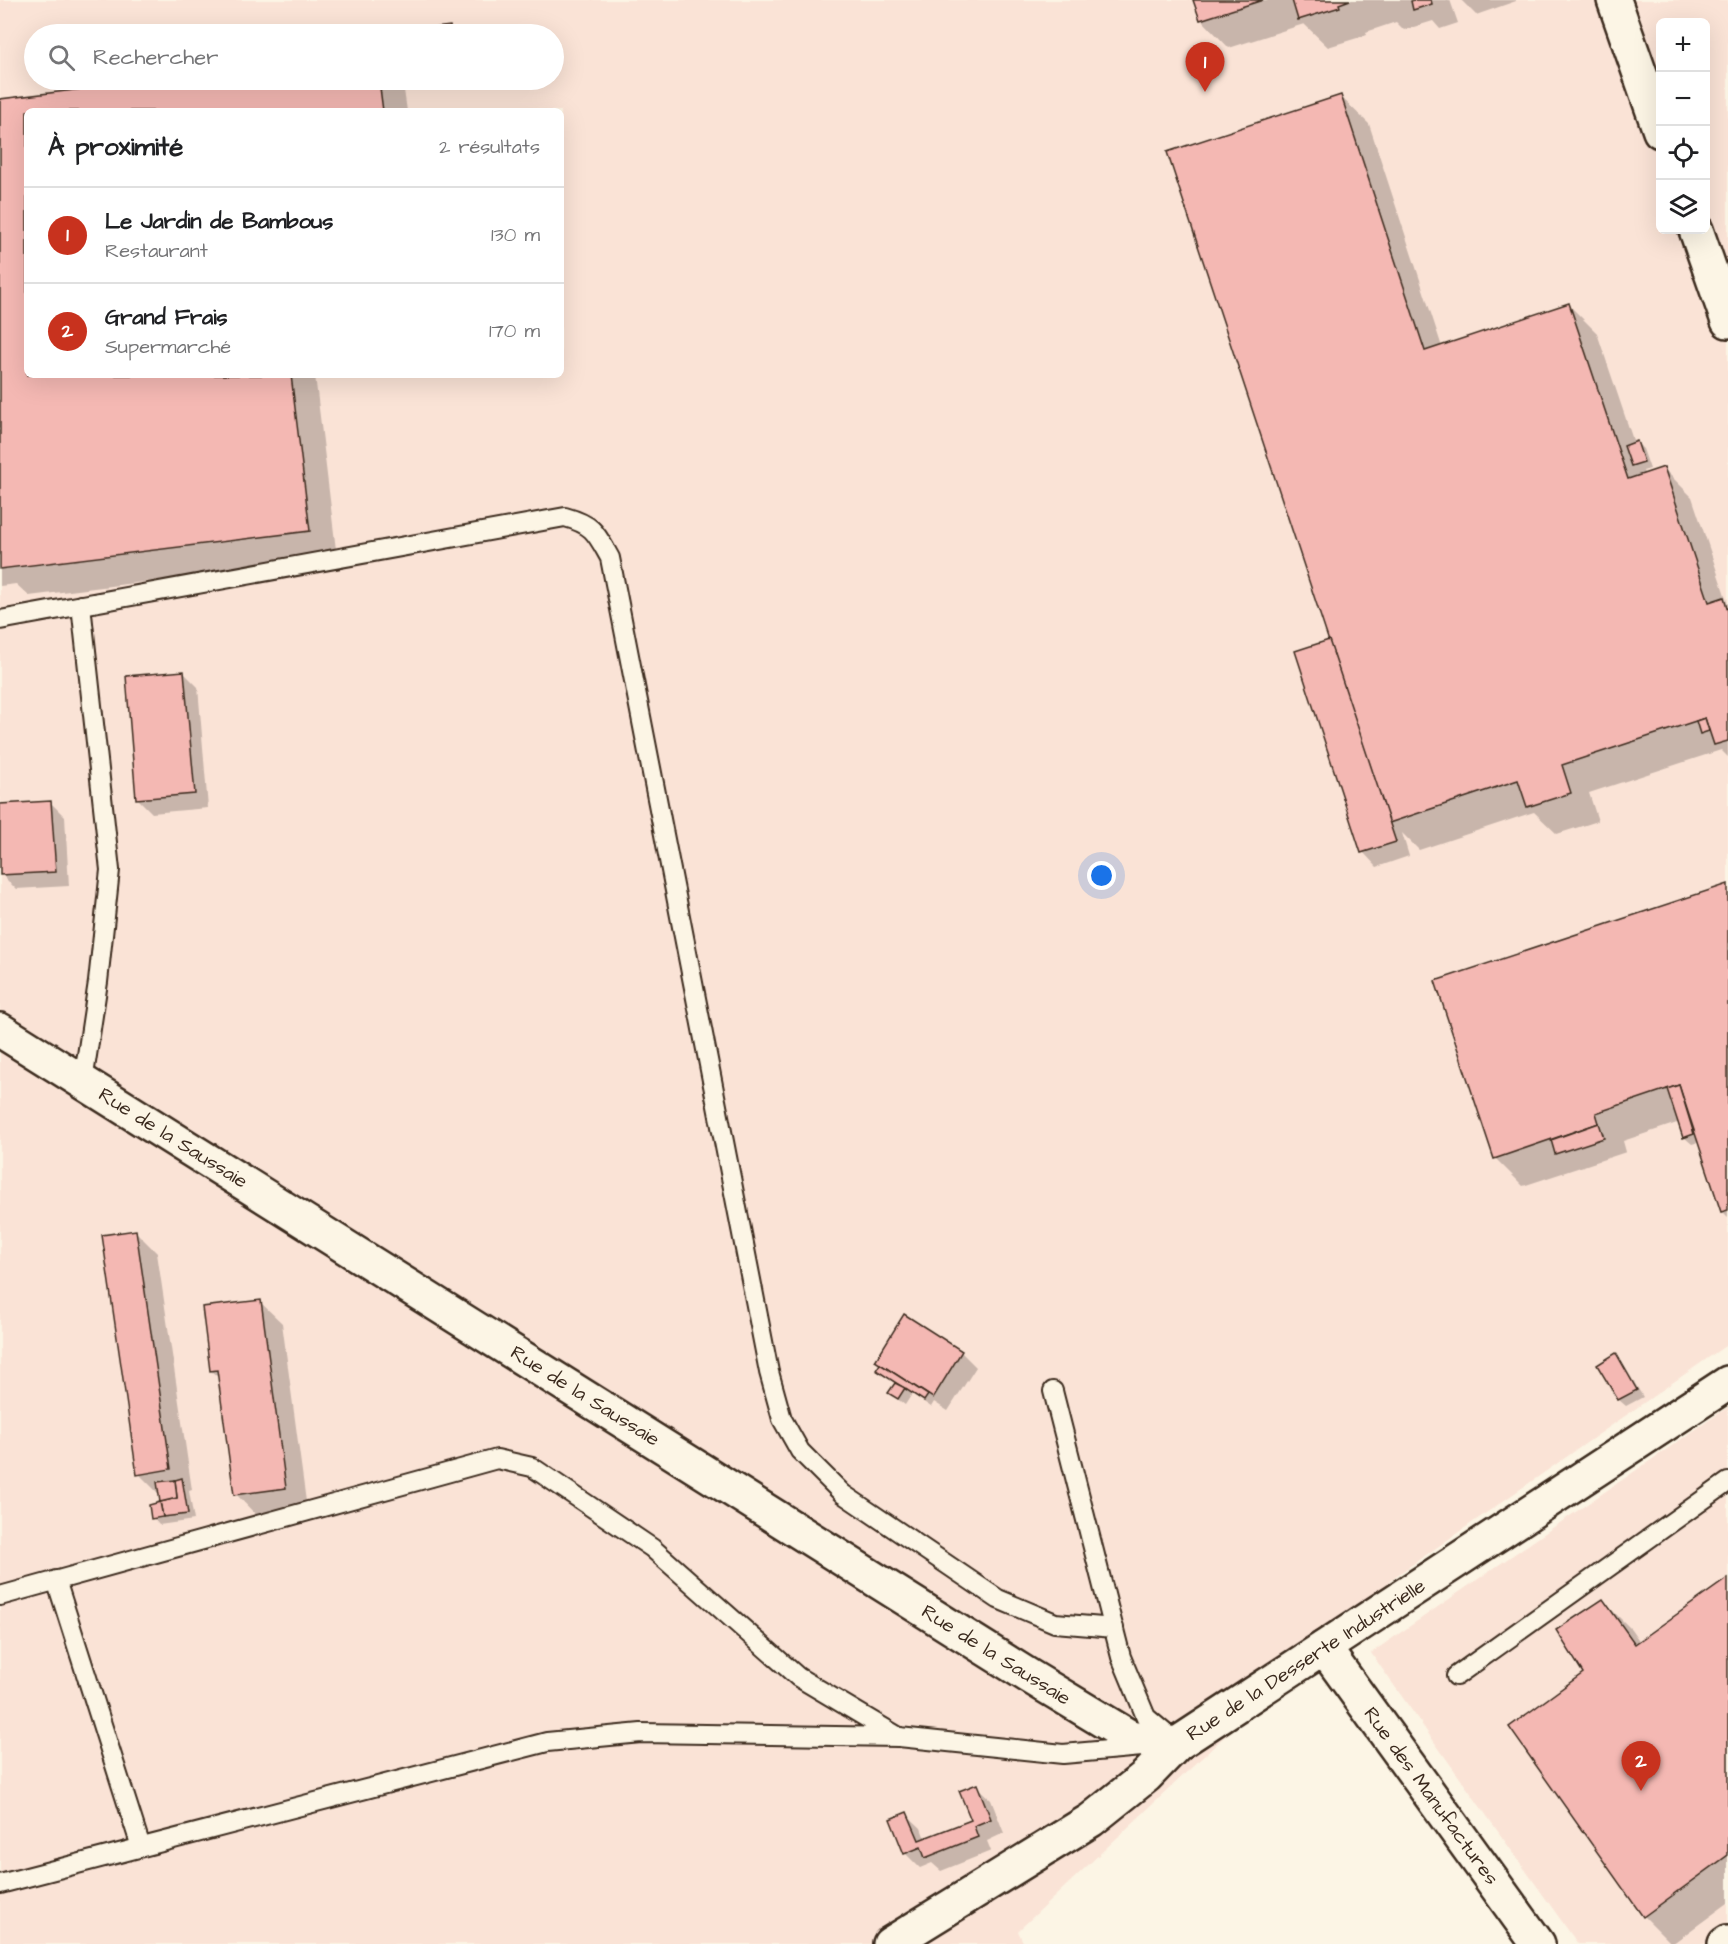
<!DOCTYPE html>
<html lang="fr">
<head>
<meta charset="utf-8">
<style>
  body { margin:0; font-family:"Architects Daughter",sans-serif; background:#f2f2f2; color:#202124 }
  .controls { position:absolute; right:18px; top:18px; display:grid; overflow:hidden; border-radius:9px; box-shadow:0 6px 24px #0002 }
  .controls button { width:54px; height:54px; display:grid; place-items:center; padding:0; border:0; border-bottom:2px solid #e0e0e0; background:#fff; color:#202124; font:30px sans-serif }
  .you { position:absolute; left:1102px; top:876px; width:21px; height:21px; margin:-15px; border:4px solid #fff; border-radius:50%; background:#1a73e8; box-shadow:0 0 0 9px #1a73e833 }
  .badge { display:grid; place-items:center; width:39px; height:39px; border-radius:50%; background:#c8321e; color:#fff; font-size:20px; font-weight:700 }
  .pin { position:absolute; translate:-50% -50px; filter:drop-shadow(0 2px 3px #0008) }
  .pin::after { content:''; position:absolute; top:32px; width:21px; height:18px; background:inherit; clip-path:polygon(0 0,100% 0,50% 100%) }
  .list { margin:0; padding:0; list-style:none }
  h2 { display:flex; justify-content:space-between; align-items:center; height:78px; margin:0; padding:0 24px; font-size:26px }
  h2 small { font-size:20px; font-weight:400; color:#757577 }
  .list li { display:grid; grid-template-columns:39px 1fr auto; gap:18px; align-items:center; box-sizing:border-box; height:96px; padding:0 24px; border-top:2px solid #e0e0e0 }
  .list b { display:block; font-size:22px; white-space:nowrap }
  .list p { margin:0; font-size:20px; white-space:nowrap; color:#757577 }
  .list em { font-size:20px; font-style:normal; color:#757577 }
  .icon { flex:none; width:33px; height:33px; fill:none; stroke:currentColor; stroke-width:2; stroke-linecap:round; stroke-linejoin:round }
  .map { position:relative; flex:none; width:1728px; height:1944px; overflow:hidden }
  .search { position:absolute; background:#fff; box-shadow:0 6px 24px #0002; left:24px; top:24px; width:540px; height:66px; display:flex; align-items:center; gap:15px; box-sizing:border-box; padding:0 21px; border-radius:33px; color:#757577; font-size:22px }
  .panel { position:absolute; background:#fff; box-shadow:0 6px 24px #0002; left:24px; top:108px; width:540px; height:270px; border-radius:9px }
  .map>svg:first-child { display:block }
</style>
</head>
<body>
<div class="map">
<svg width="1728" height="1944" viewBox="0 0 1728 1944">
  <rect width="100%" height="100%" fill="#fcf5e5"/>
  <filter id="ink" filterUnits="userSpaceOnUse"><feTurbulence type="fractalNoise" baseFrequency=".0167" numOctaves="2"/><feDisplacementMap in="SourceGraphic" scale="12" xChannelSelector="R" yChannelSelector="G"/><feConvolveMatrix kernelMatrix="1 2 1 2 8 2 1 2 1" color-interpolation-filters="sRGB"/></filter>
  <g filter="url(#ink)">
    <g fill="#fae3d6" fill-rule="evenodd">
      <path d="M0,0H1728V1344L1393,1578L1018,1931L1024,1944H0ZM1660,22H1706V230H1660ZM34,34H554V80H34ZM27,111H561V375H27Z"/>
      <path d="M1728,1407V1944H1578L1371,1653Z"/>
    </g>
    <g fill="#0003">
      <path d="M1195,0H1450L1458,23L1440,29L1433,21L1404,30L1396,22L1366,32L1367,35L1328,47L1304,24L1229,48L1201,19Z"/>
      <path d="M1461,0H1516V1L1476,15Z"/>
      <path d="M450,27L456,34H420V31Z"/>
      <path d="M169,80H400L403,83L407,111H27V375H315L337,558L29,596L16,584L0,586V100Z"/>
      <path d="M1340,96L1369,124L1442,347L1569,305L1597,333L1634,443H1637L1643,449L1650,469L1643,471L1645,475L1664,469L1692,497L1728,604V757L1721,750L1589,793L1598,821L1557,834L1534,812L1419,850L1402,833L1409,856L1377,867L1363,852L1331,641Z"/>
      <path d="M184,673L198,687L208,808L152,813L138,799Z"/>
      <path d="M50,802L65,817L69,886L16,889L2,875L0,806Z"/>
      <path d="M1728,886V1218L1722,1212L1699,1142L1692,1144L1685,1138L1680,1122L1623,1141L1626,1152L1523,1186L1495,1158Z"/>
      <path d="M136,1232L157,1253L192,1490L189,1491L194,1520L159,1525L153,1518L162,1504L161,1496L139,1474Z"/>
      <path d="M260,1302L282,1323L307,1509L257,1516L236,1494L220,1379L211,1371Z"/>
      <path d="M904,1316L962,1353L976,1367L948,1411L934,1402L931,1407L912,1394L905,1405L890,1393L896,1384L878,1370Z"/>
      <path d="M1615,1355L1622,1362L1643,1397L1626,1406L1619,1400L1599,1365Z"/>
      <path d="M1728,1579V1903L1672,1944L1644,1916L1511,1727L1585,1673L1603,1601L1631,1629L1640,1642Z"/>
      <path d="M976,1786L991,1800L1004,1833L987,1841L991,1851L941,1871L932,1863L920,1868L905,1853L906,1814L921,1828L925,1839L973,1821Z"/>
    </g>
    <g fill="#f4b8b3" stroke="#3b2a1e" stroke-width="1.5">
      <path d="M1193,0H1263L1200,20Z"/>
      <path d="M1292,0H1350L1339,4L1340,7L1298,20Z"/>
      <path d="M1414,0H1431L1432,4L1413,10L1411,1Z"/>
      <path d="M450,26L451,34H419L418,30Z"/>
      <path d="M157,80H379L383,111H27V375H291L310,531L0,569V99Z"/>
      <path d="M1341,95L1425,351L1569,303L1628,479L1664,467L1709,602L1724,597L1728,611V741L1714,745L1705,718L1562,765L1571,793L1527,807L1518,780L1389,823L1167,152Z"/>
      <path d="M1637,441L1644,462L1631,466L1624,446Z"/>
      <path d="M1329,640L1396,842L1361,853L1295,651Z"/>
      <path d="M184,671L195,794L136,799L126,676Z"/>
      <path d="M1705,718L1709,731L1700,734L1696,721Z"/>
      <path d="M51,801L56,872L0,875V804Z"/>
      <path d="M1728,884V1210L1721,1212L1679,1085L1596,1113L1599,1123L1494,1159L1435,981Z"/>
      <path d="M1679,1085L1694,1134L1683,1138L1667,1089Z"/>
      <path d="M1599,1123L1604,1138L1555,1154L1551,1140Z"/>
      <path d="M136,1230L171,1469L137,1475L102,1235Z"/>
      <path d="M261,1300L286,1488L234,1495L217,1370L210,1371L202,1307Z"/>
      <path d="M904,1314L962,1351L933,1398L875,1361Z"/>
      <path d="M1616,1353L1637,1390L1618,1400L1597,1365Z"/>
      <path d="M880,1364L928,1395L924,1401L876,1370Z"/>
      <path d="M895,1383L905,1388L898,1399L888,1393Z"/>
      <path d="M182,1478L188,1514L163,1517L160,1502L177,1498L175,1480Z"/>
      <path d="M175,1480L177,1498L160,1502L157,1482Z"/>
      <path d="M160,1502L163,1517L151,1519L149,1505Z"/>
      <path d="M1728,1578V1855L1643,1917L1509,1727L1583,1673L1556,1630L1603,1599L1635,1644Z"/>
      <path d="M977,1784L991,1819L974,1826L978,1837L925,1858L921,1847L904,1854L890,1819L907,1812L919,1840L971,1820L959,1791Z"/>
    </g>
    <g fill="none" stroke-linecap="round" stroke-linejoin="round">
      <defs>
        <g id="lane">
          <path d="M81,605L110,870L98,982L83,1082"/>
          <path d="M0,620L565,517C594,525 596,533 610,558L769,1372L782,1419L800,1451L843,1494L998,1599L1055,1623L1114,1628"/>
          <path d="M1053,1391L1121,1657L1146,1717L1172,1739"/>
          <path d="M56,1580L141,1847"/>
          <path d="M0,1596L497,1459L532,1467L652,1548L798,1677L899,1737L641,1733L547,1742L0,1884"/>
          <path d="M1456,1676L1728,1482"/>
          <path d="M899,1737L1063,1754L1142,1747"/>
        </g>
        <g id="street">
          <path d="M0,1030L1029,1676L1130,1737L1177,1744"/>
          <path d="M1324,1648L1538,1944"/>
          <path d="M890,1944L1091,1820L1146,1776L1177,1744L1728,1383"/>
          <path d="M1725,1944L1728,1942"/>
        </g>
        <g id="secondary">
          <path d="M1614,0L1660,131"/>
          <path d="M1696,230L1728,321"/>
        </g>
      </defs>
      <use href="#lane" stroke="#3b2a1e" stroke-width="22"/>
      <use href="#street" stroke="#3b2a1e" stroke-width="38"/>
      <use href="#secondary" stroke="#3b2a1e" stroke-width="38"/>
      <use href="#lane" stroke="#fcf5e5" stroke-width="18"/>
      <use href="#street" stroke="#fcf5e5" stroke-width="33"/>
      <use href="#secondary" stroke="#fcf5e5" stroke-width="33"/>
    </g>
  </g>
  <g text-anchor="middle" dominant-baseline="central" stroke-width="6" stroke-linejoin="round" paint-order="stroke">
    <g font-size="20" fill="#3b2a1e" stroke="#fcf5e5">
      <text transform="translate(173 1138) rotate(32)">Rue de la Saussaie</text>
      <text transform="translate(585 1396) rotate(32)">Rue de la Saussaie</text>
      <text transform="translate(996 1655) rotate(32)">Rue de la Saussaie</text>
      <text transform="translate(1306 1660) rotate(-33)">Rue de la Desserte Industrielle</text>
      <text transform="translate(1431 1796) rotate(54)">Rue des Manufactures</text>
    </g>
  </g>
</svg>
<div class="controls">
<button>+</button>
<button>−</button>
<button><svg class="icon" aria-label="locate" viewBox="0 0 24 24"><circle cx="12" cy="12" r="6"/><path d="M12 2v4M12 18v4M2 12h4M18 12h4"/></svg></button>
<button><svg class="icon" aria-label="layers" viewBox="0 0 24 24"><path d="M12 4l9 5-9 5-9-5zM3 14l9 5 9-5"/></svg></button>
</div>
<div class="you"></div>
<div class="pin badge" style="left:1205px;top:92px">1</div>
<div class="pin badge" style="left:1641px;top:1791px">2</div>
<div class="search"><svg class="icon" aria-label="search" viewBox="0 0 24 24"><circle cx="10" cy="10" r="6"/><path d="M15 15l6 6"/></svg>Rechercher</div>
<section class="panel">
<h2>À proximité<small>2 résultats</small></h2>
<ul class="list">
<li><span class="badge">1</span><div><b>Le Jardin de Bambous</b><p>Restaurant</p></div><em>130 m</em></li>
<li><span class="badge">2</span><div><b>Grand Frais</b><p>Supermarché</p></div><em>170 m</em></li>
</ul>
</section>
</div>
</body>
</html>
